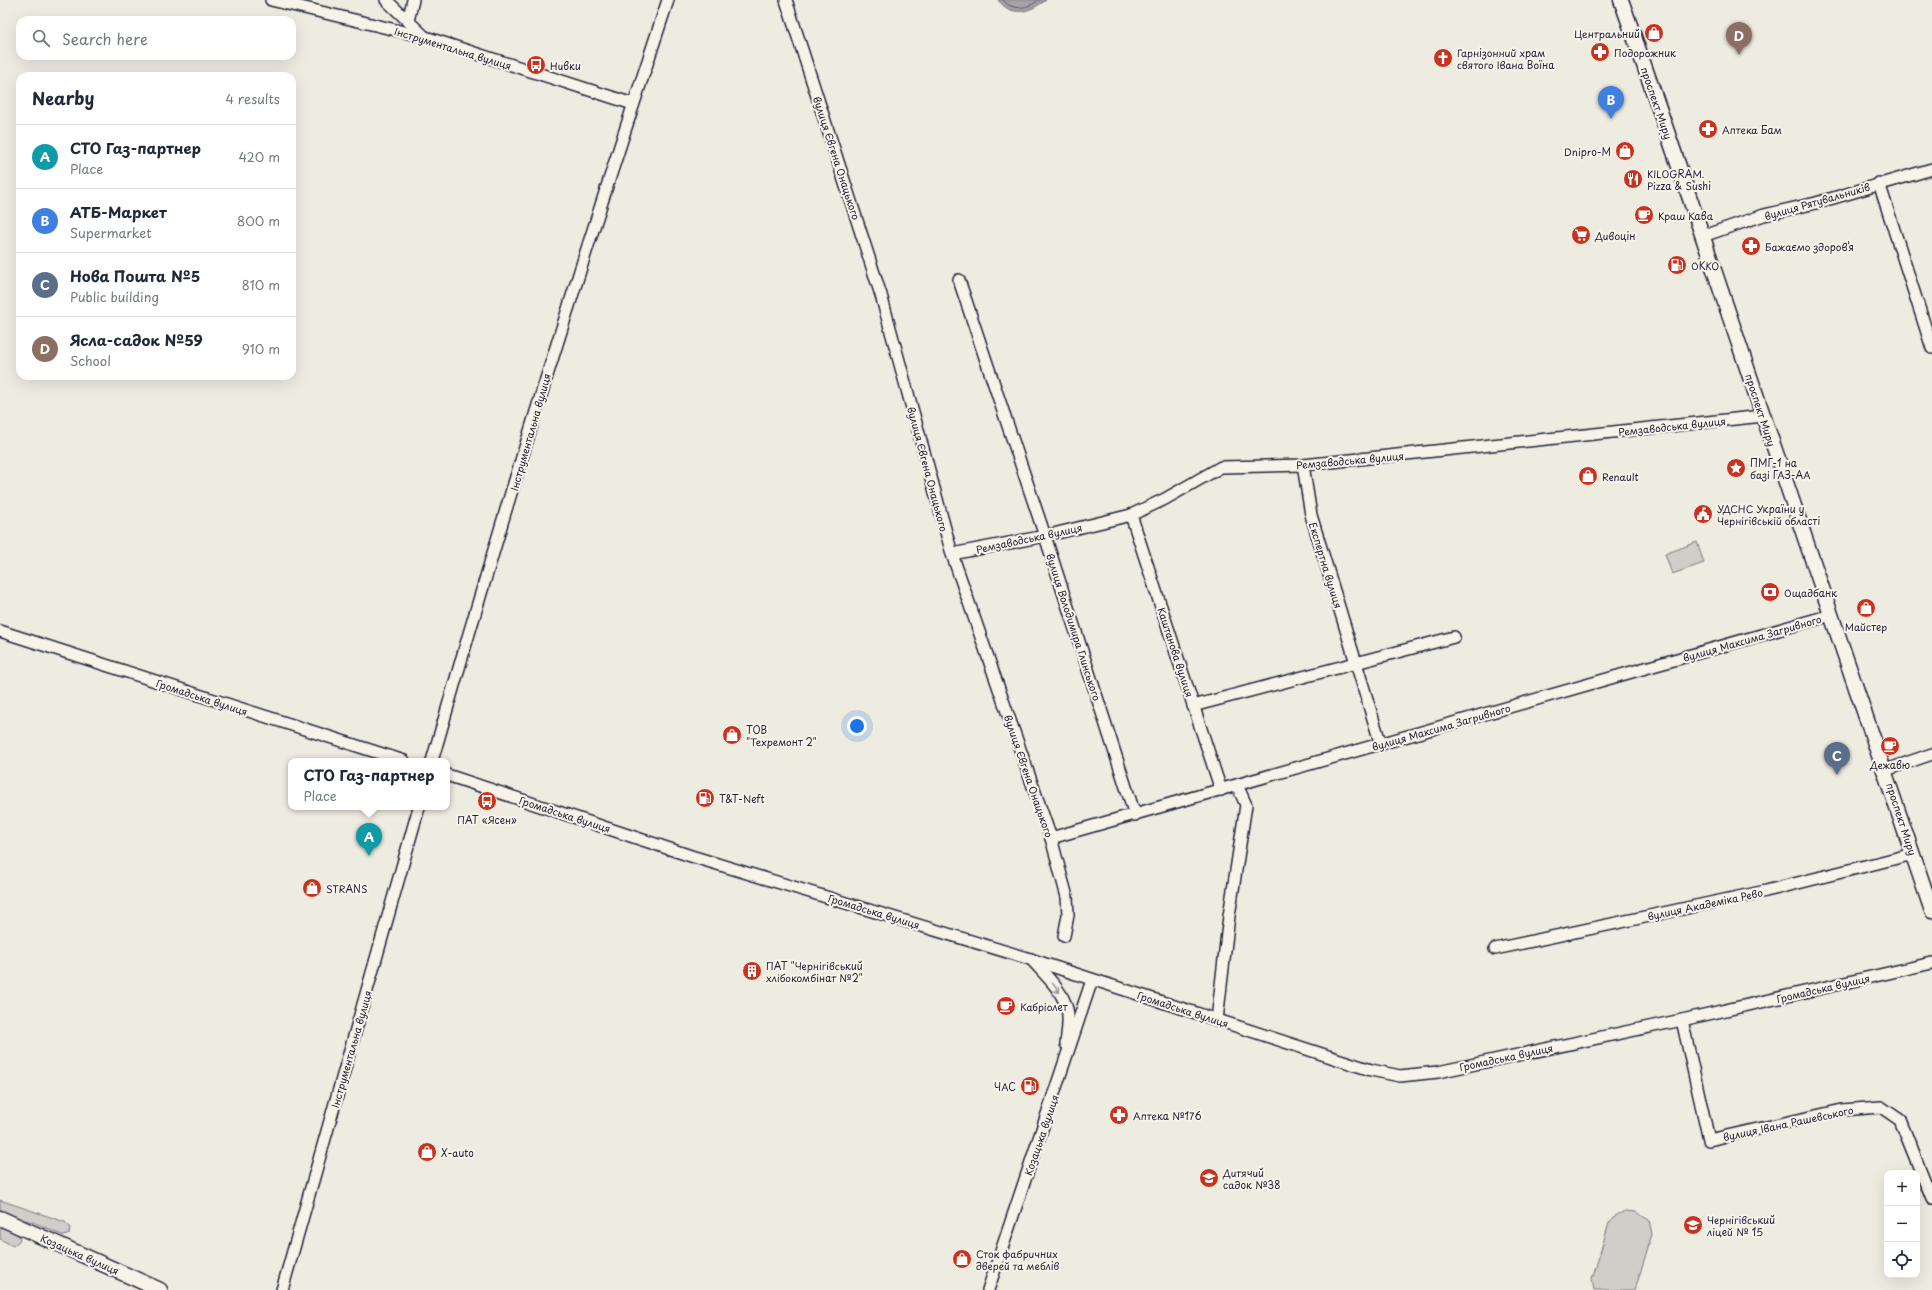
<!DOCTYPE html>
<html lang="en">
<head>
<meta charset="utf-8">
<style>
  body { margin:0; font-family:"Playpen Sans",sans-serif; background:#f2f2f3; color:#1f2937 }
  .controls { position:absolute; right:12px; bottom:12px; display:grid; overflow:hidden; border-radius:8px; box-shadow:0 4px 16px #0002 }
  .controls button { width:36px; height:36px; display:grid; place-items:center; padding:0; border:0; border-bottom:1px solid #e0e1e3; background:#fff; color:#1f2937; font:20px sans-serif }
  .you { position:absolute; left:857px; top:726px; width:14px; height:14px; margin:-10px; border:3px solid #fff; border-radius:50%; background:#1a73e8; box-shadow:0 0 0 6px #1a73e833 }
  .badge { display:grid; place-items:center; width:26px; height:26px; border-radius:50%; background:#0b8043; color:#fff; font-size:13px; font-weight:700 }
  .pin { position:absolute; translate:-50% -33px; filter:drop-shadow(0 1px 2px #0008) }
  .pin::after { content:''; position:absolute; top:21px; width:14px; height:12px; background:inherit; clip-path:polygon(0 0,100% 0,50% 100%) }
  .popup { position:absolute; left:288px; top:758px; width:162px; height:52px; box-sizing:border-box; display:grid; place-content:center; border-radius:8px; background:#fff; filter:drop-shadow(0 1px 3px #0005); font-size:13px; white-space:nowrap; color:#747a83 }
  .popup b { font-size:15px; color:#1f2937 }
  .popup::after { content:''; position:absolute; left:50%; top:100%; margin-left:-8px; border:8px solid transparent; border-top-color:#fff }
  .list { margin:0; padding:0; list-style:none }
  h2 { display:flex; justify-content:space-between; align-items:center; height:52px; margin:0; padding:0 16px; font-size:17px }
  h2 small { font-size:13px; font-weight:400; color:#747a83 }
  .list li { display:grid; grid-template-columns:26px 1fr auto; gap:12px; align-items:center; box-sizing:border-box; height:64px; padding:0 16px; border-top:1px solid #e0e1e3 }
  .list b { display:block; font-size:15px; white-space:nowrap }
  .list p { margin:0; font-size:13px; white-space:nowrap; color:#747a83 }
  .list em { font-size:13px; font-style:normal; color:#747a83 }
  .icon { flex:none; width:22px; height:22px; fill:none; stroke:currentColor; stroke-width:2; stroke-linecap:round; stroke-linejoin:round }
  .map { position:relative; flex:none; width:1932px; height:1290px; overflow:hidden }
  .search { position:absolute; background:#fff; box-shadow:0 4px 16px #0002; left:16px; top:16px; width:280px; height:44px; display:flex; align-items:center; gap:10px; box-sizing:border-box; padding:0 14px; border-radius:12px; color:#747a83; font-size:15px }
  .panel { position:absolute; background:#fff; box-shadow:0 4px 16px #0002; left:16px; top:72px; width:280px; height:308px; border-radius:12px }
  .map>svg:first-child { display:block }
</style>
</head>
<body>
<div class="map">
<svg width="1932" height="1290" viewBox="0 0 1932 1290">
  <rect width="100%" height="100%" fill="#eeebe1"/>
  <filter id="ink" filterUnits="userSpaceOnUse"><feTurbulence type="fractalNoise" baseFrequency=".025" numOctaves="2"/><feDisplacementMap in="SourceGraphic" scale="8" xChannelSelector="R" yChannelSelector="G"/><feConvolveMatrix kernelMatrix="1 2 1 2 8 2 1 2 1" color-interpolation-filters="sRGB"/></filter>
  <g filter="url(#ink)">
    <g fill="#d1cdc9" stroke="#7a7882">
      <path d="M1697,542L1704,563L1672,574L1665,554Z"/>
      <path d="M0,1200L65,1222L70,1227L69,1234L64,1236L33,1222L11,1217L0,1212Z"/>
      <path d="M1625,1211L1636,1212L1649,1220L1652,1234L1635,1290H1594L1592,1280L1609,1223L1615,1216Z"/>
      <path d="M0,1225L18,1233L20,1240L13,1246L0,1239Z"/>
    </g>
    <path fill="#a6a3a6" stroke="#716f7b" d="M998,0H1046C1030,12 1012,18 998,0Z"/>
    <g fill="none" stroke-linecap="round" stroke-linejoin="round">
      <path stroke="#575666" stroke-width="1" d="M1003,0C1012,12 1029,8 1039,0"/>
      <defs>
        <g id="minor">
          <path d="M271,0L425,37L633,104"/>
          <path d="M386,0L425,37"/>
          <path d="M786,0L881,295L952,554L1051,838L1067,897L1068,915L1064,936"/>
          <path d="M408,21L413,0"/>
          <path d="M1879,183L1932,348"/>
          <path d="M1703,236L1764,215L1816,203L1932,169"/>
          <path d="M959,280L1045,536L1135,815"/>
          <path d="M1303,465L1311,515L1381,745"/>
          <path d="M1131,515L1221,790"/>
          <path d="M952,554L1045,536L1131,515L1165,499L1221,467L1303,465L1763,416"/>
          <path d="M0,631L404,761"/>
          <path d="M1193,706L1454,637"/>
          <path d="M432,761C505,506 584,252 668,0"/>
          <path d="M1886,770L1932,754"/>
          <path d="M447,775L691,856L1030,959L1371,1070L1400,1076L1438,1072L1682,1020L1932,963"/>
          <path d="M1051,838L1831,615"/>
          <path d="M1495,949L1766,891L1913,854"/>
          <path d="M1031,959C1044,974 1062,989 1067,1009C1070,1020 1067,1033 1066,1044"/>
          <path d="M1217,1020L1229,916L1246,805L1237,785"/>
          <path d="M1682,1020L1709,1140L1842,1110L1881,1107L1900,1120L1932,1199"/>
          <path d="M282,1290L419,807"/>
          <path d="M988,1290L1092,980"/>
        </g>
        <g id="major">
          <path d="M1621,0C1675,150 1724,302 1776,453C1827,606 1881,758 1932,911"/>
          <path d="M0,1218L160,1290"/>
        </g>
      </defs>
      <use href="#minor" stroke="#22223b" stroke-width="14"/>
      <use href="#major" stroke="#22223b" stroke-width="17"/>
      <use href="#minor" stroke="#f7f3e8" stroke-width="11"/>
      <use href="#major" stroke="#f7f3e8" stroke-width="14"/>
    </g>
    <defs><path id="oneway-shaft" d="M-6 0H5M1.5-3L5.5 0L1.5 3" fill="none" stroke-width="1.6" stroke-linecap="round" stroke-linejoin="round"/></defs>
    <use stroke="#97959a" href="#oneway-shaft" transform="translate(1056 988) rotate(54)"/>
  </g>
  <defs>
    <symbol id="shop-disc" viewBox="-11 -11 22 22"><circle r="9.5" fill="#c8321e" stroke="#f7f3e8"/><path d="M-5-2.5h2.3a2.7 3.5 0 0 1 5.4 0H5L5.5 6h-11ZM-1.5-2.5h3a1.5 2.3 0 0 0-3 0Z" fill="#fff"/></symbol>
    <symbol id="pharmacy-disc" viewBox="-11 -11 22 22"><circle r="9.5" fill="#c8321e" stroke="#f7f3e8"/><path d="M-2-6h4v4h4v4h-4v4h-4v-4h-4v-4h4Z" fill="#fff"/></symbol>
    <symbol id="church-disc" viewBox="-11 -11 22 22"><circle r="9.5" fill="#c8321e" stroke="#f7f3e8"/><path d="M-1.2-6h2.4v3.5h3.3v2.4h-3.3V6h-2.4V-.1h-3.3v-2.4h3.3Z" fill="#fff"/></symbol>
    <symbol id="bus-disc" viewBox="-11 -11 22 22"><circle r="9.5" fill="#c8321e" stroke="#f7f3e8"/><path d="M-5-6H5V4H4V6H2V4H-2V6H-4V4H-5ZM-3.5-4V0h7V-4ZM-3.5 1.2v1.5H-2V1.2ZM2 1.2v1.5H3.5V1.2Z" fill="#fff"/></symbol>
    <symbol id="restaurant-disc" viewBox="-11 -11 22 22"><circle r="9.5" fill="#c8321e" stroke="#f7f3e8"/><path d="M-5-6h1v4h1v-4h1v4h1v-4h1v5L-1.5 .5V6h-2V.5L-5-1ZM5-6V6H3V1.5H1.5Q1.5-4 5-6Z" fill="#fff"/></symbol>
    <symbol id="cafe-disc" viewBox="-11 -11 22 22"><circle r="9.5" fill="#c8321e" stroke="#f7f3e8"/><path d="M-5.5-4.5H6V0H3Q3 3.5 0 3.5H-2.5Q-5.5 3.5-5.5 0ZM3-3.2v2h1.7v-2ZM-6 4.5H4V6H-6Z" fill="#fff"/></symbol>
    <symbol id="supermarket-disc" viewBox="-11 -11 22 22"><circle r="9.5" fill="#c8321e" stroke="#f7f3e8"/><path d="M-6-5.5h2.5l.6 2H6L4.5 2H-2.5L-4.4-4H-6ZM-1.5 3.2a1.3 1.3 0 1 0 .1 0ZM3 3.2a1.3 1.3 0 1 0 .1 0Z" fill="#fff"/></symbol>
    <symbol id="fuel-disc" viewBox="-11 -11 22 22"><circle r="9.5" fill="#c8321e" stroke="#f7f3e8"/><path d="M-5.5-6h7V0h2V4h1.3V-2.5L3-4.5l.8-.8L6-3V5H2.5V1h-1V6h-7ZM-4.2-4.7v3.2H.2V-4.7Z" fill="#fff"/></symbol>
    <symbol id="sight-disc" viewBox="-11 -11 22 22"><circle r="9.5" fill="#c8321e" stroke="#f7f3e8"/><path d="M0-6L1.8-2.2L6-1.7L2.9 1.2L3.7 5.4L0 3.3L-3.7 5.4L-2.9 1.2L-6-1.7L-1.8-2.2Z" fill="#fff"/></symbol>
    <symbol id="civic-disc" viewBox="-11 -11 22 22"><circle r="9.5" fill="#c8321e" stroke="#f7f3e8"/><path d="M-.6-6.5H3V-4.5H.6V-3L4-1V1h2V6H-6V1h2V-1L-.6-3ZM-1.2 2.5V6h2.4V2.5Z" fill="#fff"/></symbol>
    <symbol id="bank-disc" viewBox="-11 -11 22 22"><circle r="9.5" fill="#c8321e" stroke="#f7f3e8"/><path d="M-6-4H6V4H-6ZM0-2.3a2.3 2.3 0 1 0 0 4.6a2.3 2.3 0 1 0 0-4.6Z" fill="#fff"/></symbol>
    <symbol id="building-disc" viewBox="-11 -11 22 22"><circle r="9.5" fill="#c8321e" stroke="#f7f3e8"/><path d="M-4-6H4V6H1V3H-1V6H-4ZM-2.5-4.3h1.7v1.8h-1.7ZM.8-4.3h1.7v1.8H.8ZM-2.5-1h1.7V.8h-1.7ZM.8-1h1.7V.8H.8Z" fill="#fff"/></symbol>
    <symbol id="school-disc" viewBox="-11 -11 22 22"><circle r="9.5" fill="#c8321e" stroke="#f7f3e8"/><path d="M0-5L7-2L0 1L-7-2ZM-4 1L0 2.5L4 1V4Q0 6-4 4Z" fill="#fff"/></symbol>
  </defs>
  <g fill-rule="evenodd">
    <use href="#shop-disc" x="1643" y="22" width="22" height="22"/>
    <use href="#pharmacy-disc" x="1589" y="41" width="22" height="22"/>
    <use href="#church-disc" x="1432" y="47" width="22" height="22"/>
    <use href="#bus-disc" x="525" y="54" width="22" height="22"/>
    <use href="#pharmacy-disc" x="1697" y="118" width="22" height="22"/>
    <use href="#shop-disc" x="1614" y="140" width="22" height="22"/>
    <use href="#restaurant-disc" x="1622" y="168" width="22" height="22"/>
    <use href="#cafe-disc" x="1633" y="204" width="22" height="22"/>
    <use href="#supermarket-disc" x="1570" y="224" width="22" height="22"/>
    <use href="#pharmacy-disc" x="1740" y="235" width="22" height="22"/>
    <use href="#fuel-disc" x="1666" y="254" width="22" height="22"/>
    <use href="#sight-disc" x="1725" y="457" width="22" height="22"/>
    <use href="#shop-disc" x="1577" y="465" width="22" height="22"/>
    <use href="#civic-disc" x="1692" y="503" width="22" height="22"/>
    <use href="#bank-disc" x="1759" y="581" width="22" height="22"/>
    <use href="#shop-disc" x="1855" y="597" width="22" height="22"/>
    <use href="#shop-disc" x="721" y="724" width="22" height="22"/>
    <use href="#cafe-disc" x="1879" y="735" width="22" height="22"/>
    <use href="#fuel-disc" x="694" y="787" width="22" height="22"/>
    <use href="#bus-disc" x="476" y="790" width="22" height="22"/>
    <use href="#shop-disc" x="301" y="877" width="22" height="22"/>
    <use href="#building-disc" x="741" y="960" width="22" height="22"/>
    <use href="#cafe-disc" x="995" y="995" width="22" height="22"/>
    <use href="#fuel-disc" x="1019" y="1075" width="22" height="22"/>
    <use href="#pharmacy-disc" x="1108" y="1104" width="22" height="22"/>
    <use href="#shop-disc" x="416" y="1141" width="22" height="22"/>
    <use href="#school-disc" x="1198" y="1167" width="22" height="22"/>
    <use href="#school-disc" x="1682" y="1214" width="22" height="22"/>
    <use href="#shop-disc" x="951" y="1248" width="22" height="22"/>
  </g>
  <g text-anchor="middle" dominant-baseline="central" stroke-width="4" stroke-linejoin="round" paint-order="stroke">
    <g font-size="10" fill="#22223b" stroke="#f7f3e8" text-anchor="start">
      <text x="1640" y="33" text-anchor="end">Центральний</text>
      <text x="1457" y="52">Гарнізонний храм<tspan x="1457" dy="12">святого Івана Воїна</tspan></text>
      <text x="1614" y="52">Подорожник</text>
      <text x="550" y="65">Нивки</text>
      <text x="1722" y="129">Аптека Бам</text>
      <text x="1611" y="151" text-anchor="end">Dnipro-M</text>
      <text x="1647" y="173">KILOGRAM.<tspan x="1647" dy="12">Pizza &amp; Sushi</tspan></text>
      <text x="1658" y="215">Краш Кава</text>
      <text x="1595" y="235">Дивоцін</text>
      <text x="1765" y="246">Бажаємо здоров’я</text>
      <text x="1691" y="265">ОККО</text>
      <text x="1750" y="462">ПМГ-1 на<tspan x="1750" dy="12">базі ГАЗ-АА</tspan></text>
      <text x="1602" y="476">Renault</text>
      <text x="1717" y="508">УДСНС України у<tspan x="1717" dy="12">Чернігівській області</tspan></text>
      <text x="1784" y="592">Ощадбанк</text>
      <text x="1866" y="626" text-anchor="middle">Майстер</text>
      <text x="746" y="729">ТОВ<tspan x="746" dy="12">"Техремонт 2"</tspan></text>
      <text x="1890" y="764" text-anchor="middle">Дежавю</text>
      <text x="719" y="798">T&amp;T-Neft</text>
      <text x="487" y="819" text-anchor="middle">ПАТ «Ясен»</text>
      <text x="326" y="888">STRANS</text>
      <text x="766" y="965">ПАТ "Чернігівський<tspan x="766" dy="12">хлібокомбінат №2"</tspan></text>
      <text x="1020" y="1006">Кабріолет</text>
      <text x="1016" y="1086" text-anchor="end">ЧАС</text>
      <text x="1133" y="1115">Аптека №176</text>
      <text x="441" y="1152">X-auto</text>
      <text x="1223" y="1172">Дитячий<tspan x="1223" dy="12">садок №38</tspan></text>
      <text x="1707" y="1219">Чернігівський<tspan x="1707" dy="12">ліцей № 15</tspan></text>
      <text x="976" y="1253">Сток фабричних<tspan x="976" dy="12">дверей та меблів</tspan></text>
    </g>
    <g font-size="10" fill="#22223b" stroke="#f7f3e8">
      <text transform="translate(453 48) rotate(17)">Інструментальна вулиця</text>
      <text transform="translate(1657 103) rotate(71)">проспект Миру</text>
      <text transform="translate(837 158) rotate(72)">вулиця Євгена Онацького</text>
      <text transform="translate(1817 201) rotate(-16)">вулиця Рятувальників</text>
      <text transform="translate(1761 410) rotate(72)">проспект Миру</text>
      <text transform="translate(1672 426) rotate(-6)">Ремзаводська вулиця</text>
      <text transform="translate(530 432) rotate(-74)">Інструментальна вулиця</text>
      <text transform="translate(1350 460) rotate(-5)">Ремзаводська вулиця</text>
      <text transform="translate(928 469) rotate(75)">вулиця Євгена Онацького</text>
      <text transform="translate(1029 538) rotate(-12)">Ремзаводська вулиця</text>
      <text transform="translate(1326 565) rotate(73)">Експертна вулиця</text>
      <text transform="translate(1074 627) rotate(72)">вулиця Володимира Глинського</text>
      <text transform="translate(1752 638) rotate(-16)">вулиця Максима Загривного</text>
      <text transform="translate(1176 652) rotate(72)">Каштанова вулиця</text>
      <text transform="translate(202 697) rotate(18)">Громадська вулиця</text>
      <text transform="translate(1441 727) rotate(-16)">вулиця Максима Загривного</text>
      <text transform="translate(1029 776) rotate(71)">вулиця Євгена Онацького</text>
      <text transform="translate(565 814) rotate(18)">Громадська вулиця</text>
      <text transform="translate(1902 819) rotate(72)">проспект Миру</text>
      <text transform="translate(1705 904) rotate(-12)">вулиця Академіка Рево</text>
      <text transform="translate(874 911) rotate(17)">Громадська вулиця</text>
      <text transform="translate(1823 988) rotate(-13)">Громадська вулиця</text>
      <text transform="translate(1183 1009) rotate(18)">Громадська вулиця</text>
      <text transform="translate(351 1049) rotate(-74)">Інструментальна вулиця</text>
      <text transform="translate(1506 1057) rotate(-12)">Громадська вулиця</text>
      <text transform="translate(1788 1123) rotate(-12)">вулиця Івана Рашевського</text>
      <text transform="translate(1041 1135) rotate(-71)">Козацька вулиця</text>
      <text transform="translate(80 1254) rotate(24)">Козацька вулиця</text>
    </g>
  </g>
</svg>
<div class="controls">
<button>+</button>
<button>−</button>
<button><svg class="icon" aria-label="locate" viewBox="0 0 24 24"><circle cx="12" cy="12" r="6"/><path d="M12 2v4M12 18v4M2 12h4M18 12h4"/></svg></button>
</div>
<div class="you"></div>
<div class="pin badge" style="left:369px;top:856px;background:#0f9aa8">A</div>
<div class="popup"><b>СТО Газ-партнер</b>Place</div>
<div class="pin badge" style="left:1611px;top:119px;background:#3f7fe0">B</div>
<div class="pin badge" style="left:1837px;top:775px;background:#5c6f8a">C</div>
<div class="pin badge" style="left:1739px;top:55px;background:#8d6e63">D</div>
<div class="search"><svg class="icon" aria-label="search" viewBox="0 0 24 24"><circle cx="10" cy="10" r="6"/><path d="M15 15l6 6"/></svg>Search here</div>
<section class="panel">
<h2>Nearby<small>4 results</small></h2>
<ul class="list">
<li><span class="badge" style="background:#0f9aa8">A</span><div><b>СТО Газ-партнер</b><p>Place</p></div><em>420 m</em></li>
<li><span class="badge" style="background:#3f7fe0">B</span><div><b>АТБ-Маркет</b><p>Supermarket</p></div><em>800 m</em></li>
<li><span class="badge" style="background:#5c6f8a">C</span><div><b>Нова Пошта №5</b><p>Public building</p></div><em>810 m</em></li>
<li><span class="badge" style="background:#8d6e63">D</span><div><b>Ясла-садок №59</b><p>School</p></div><em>910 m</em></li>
</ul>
</section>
</div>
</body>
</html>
